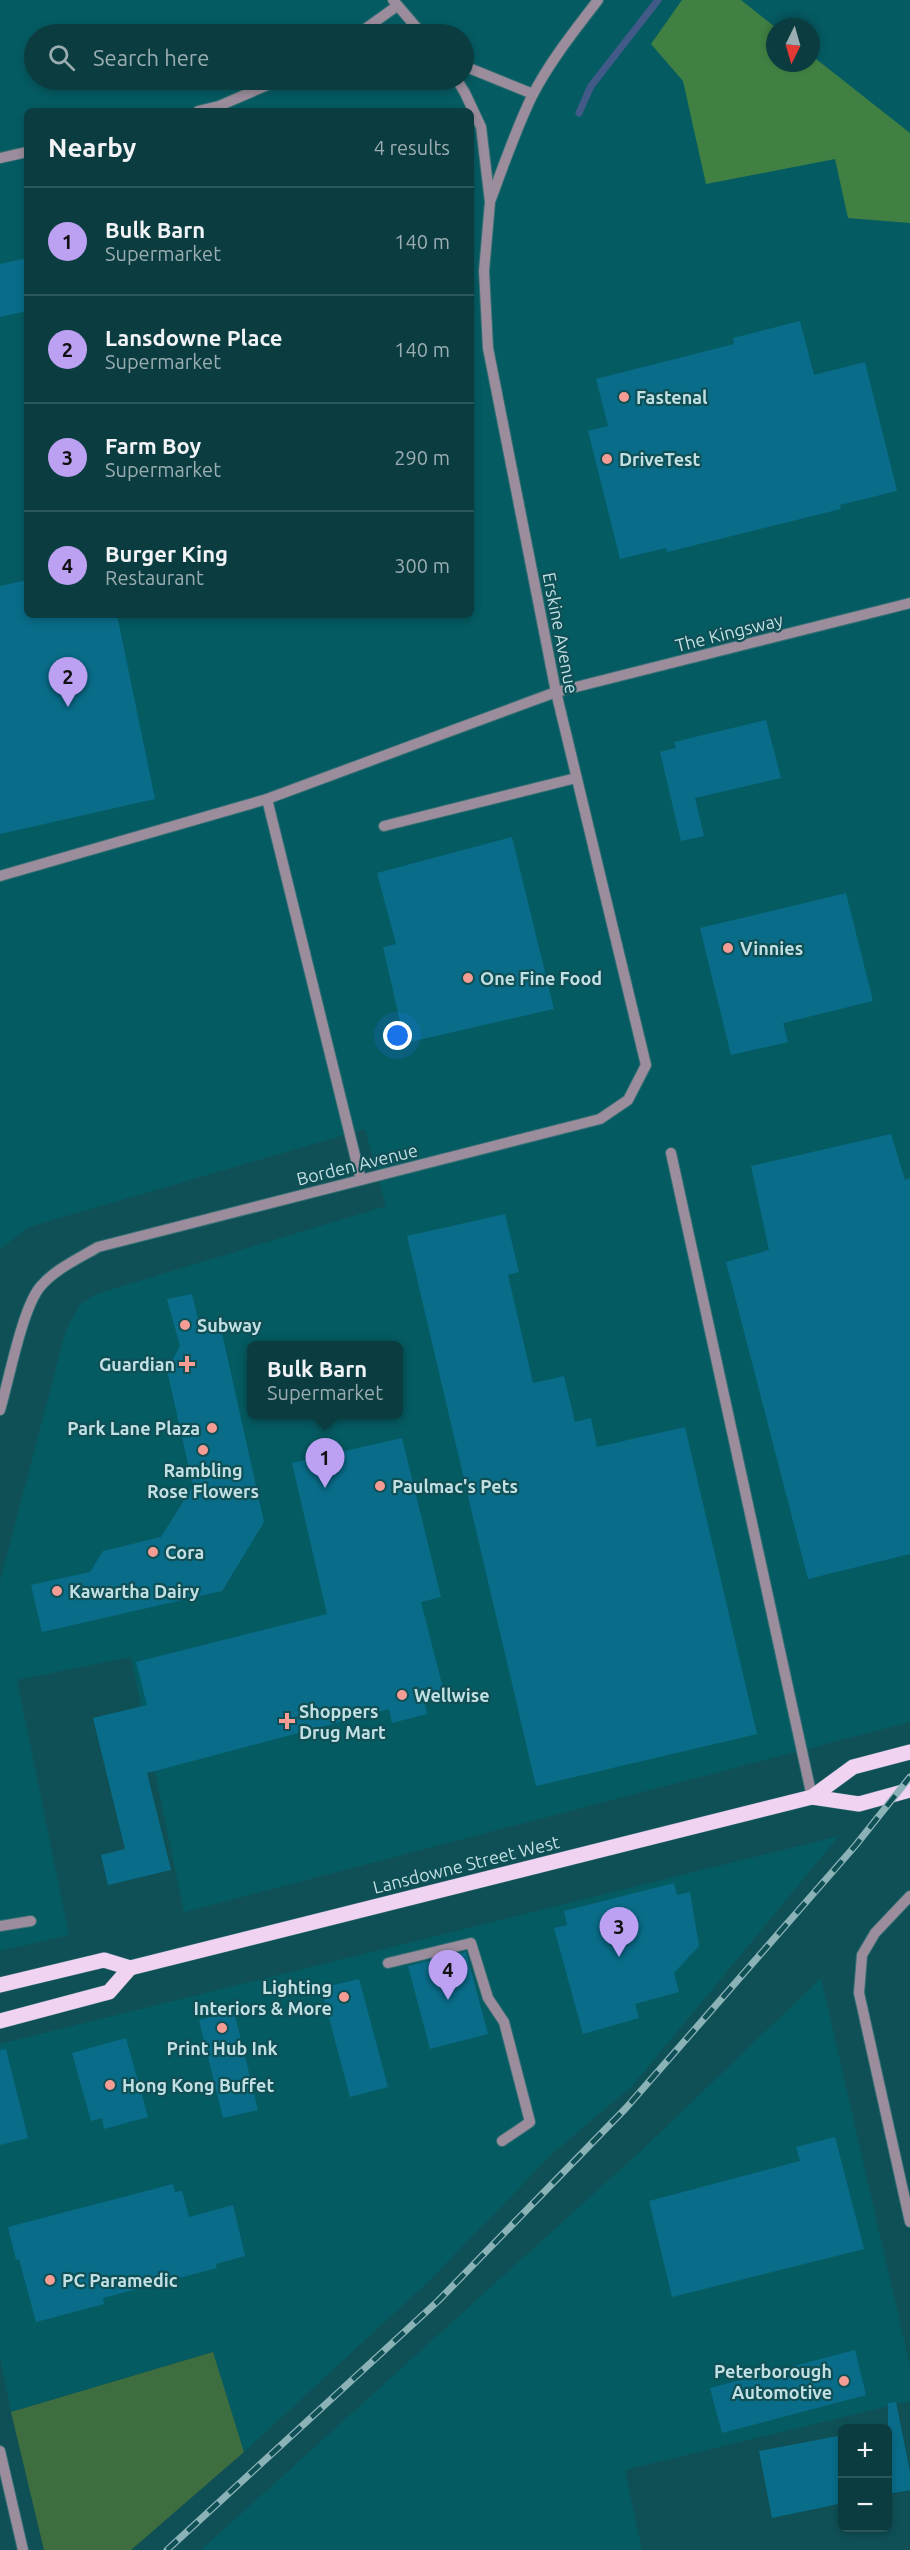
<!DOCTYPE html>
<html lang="en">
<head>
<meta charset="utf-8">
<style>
  body { margin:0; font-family:Ubuntu,sans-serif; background:#144347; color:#f1f3f6 }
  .controls { position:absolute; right:18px; bottom:18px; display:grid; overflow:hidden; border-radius:9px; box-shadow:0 3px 9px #0003 }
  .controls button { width:54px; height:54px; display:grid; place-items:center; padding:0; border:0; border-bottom:2px solid #2b5659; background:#0b3c40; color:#f1f3f6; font:30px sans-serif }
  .compass { position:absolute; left:766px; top:18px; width:54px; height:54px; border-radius:50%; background:#0b3c40; box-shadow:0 3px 9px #0003; rotate:185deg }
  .you { position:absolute; left:398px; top:1036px; width:21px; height:21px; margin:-15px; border:4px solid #fff; border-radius:50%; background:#1a73e8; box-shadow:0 0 0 9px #1a73e833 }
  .badge { display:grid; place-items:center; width:39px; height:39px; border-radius:50%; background:#bca0f2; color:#111; font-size:20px; font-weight:700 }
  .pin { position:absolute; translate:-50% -50px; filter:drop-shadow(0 2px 3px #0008) }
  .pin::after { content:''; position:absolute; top:32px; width:21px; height:18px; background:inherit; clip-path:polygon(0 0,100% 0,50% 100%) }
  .popup { position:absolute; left:247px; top:1341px; width:156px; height:78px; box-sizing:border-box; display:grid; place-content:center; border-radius:9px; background:#0b3c40; filter:drop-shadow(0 2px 4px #0005); font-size:20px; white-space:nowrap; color:#9aadb1 }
  .popup b { font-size:22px; color:#f1f3f6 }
  .popup::after { content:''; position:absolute; left:50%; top:100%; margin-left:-12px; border:12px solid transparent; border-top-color:#0b3c40 }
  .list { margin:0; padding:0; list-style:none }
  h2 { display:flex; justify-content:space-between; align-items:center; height:78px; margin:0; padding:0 24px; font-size:26px }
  h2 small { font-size:20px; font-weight:400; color:#9aadb1 }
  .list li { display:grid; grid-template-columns:39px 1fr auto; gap:18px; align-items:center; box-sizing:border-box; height:108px; padding:0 24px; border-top:2px solid #2b5659 }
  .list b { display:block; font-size:22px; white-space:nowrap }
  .list p { margin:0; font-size:20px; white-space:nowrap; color:#9aadb1 }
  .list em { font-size:20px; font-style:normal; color:#9aadb1 }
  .icon { flex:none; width:33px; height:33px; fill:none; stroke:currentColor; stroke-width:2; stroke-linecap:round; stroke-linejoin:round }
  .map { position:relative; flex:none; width:910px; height:2550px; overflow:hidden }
  .search { position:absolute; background:#0b3c40; box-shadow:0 3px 9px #0003; left:24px; top:24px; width:450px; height:66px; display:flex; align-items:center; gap:15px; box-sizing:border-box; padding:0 21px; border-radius:33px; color:#9aadb1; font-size:22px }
  .panel { position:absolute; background:#0b3c40; box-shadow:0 3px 9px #0003; left:24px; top:108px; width:450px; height:510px; border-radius:9px }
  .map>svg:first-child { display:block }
</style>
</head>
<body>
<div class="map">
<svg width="910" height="2550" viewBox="0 0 910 2550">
  <rect width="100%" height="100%" fill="#0f5056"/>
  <g fill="#055b62" fill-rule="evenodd">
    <path d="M0,0H910V1722L184,1912L131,1657L17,1680L69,1935L0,1951V1581L66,1330L80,1304L96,1294L386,1206L365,1129L29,1227L0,1249ZM775,27H811V63H775ZM34,34H464V80H34ZM27,111H471V615H27ZM252,1346H398V1414H252Z"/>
    <path d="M839,1836L633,2085L552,2154L429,2281L244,2452L212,2352L11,2412L0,2358V2044Z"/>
    <path d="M821,1978L910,2366V2401L625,2470L642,2550H201L644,2148Z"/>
  </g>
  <path fill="#3e6d40" d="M213,2352L244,2452L131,2550H44L11,2412Z"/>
  <path fill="#408143" d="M682,0H741L775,27V63H811V55L910,133V223L848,218L835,159L706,184L683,81L651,44Z"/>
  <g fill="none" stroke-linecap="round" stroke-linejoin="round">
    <path stroke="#415a87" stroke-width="7" d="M579,113L591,86L658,0"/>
  </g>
  <g fill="#096d8a">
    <path d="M27,258V311L0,317V264Z"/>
    <path d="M800,321L814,375L865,362L897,491L840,505L841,509L667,552L666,548L620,559L588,431L608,426L596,379L734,344L733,338Z"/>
    <path d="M27,580V615H117L155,799L0,834V586Z"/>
    <path d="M766,720L781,778L695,798L704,836L681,841L660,752L676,748L674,742Z"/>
    <path d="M512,837L554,1009L405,1043L383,947L396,944L377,873Z"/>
    <path d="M846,893L873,1001L783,1023L788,1042L731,1055L700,928Z"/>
    <path d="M891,1134L905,1180L910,1178V1554L808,1579L726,1262L769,1250L751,1166Z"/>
    <path d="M505,1214L519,1272L508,1275L533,1383L564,1376L575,1422L591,1418L597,1447L685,1427L757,1734L536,1786L407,1236Z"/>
    <path d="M192,1294L200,1327L220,1324L264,1522L222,1591L42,1632L31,1585L90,1572L103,1551L161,1537L193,1486L167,1370L180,1346L167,1299Z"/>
    <path d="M402,1438L441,1597L421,1602L445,1696L424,1701L427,1714L392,1723L389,1709L147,1773L171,1870L108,1885L101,1855L125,1849L93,1718L147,1705L136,1662L327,1614L292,1463Z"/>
    <path d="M674,1883L677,1895L690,1892L699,1946L674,1973L679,1992L635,2004L639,2018L583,2034L554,1928L567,1925L564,1911Z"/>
    <path d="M466,1952L488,2034L430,2049L408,1966Z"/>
    <path d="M359,1979L388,2087L350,2097L321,1988Z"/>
    <path d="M234,2011L258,2110L223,2118L199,2020Z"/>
    <path d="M126,2038L148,2117L104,2129L102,2118L91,2121L72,2053Z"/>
    <path d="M6,2049L28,2138L0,2145V2050Z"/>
    <path d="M835,2137L864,2249L672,2297L649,2201L800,2161L796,2147Z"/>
    <path d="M173,2184L175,2192L182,2191L189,2217L233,2205L245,2256L216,2264L217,2268L103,2298L104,2304L36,2322L19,2259L16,2260L8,2227Z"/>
    <path d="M855,2350L866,2395L722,2433L710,2388Z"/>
    <path d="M896,2402L910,2472V2490L888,2494V2403Z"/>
    <path d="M843,2435V2503L772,2518L759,2451Z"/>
  </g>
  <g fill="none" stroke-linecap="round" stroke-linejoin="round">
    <defs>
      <g id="minor">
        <path d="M393,0L422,34"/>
        <path d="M358,34L397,6"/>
        <path d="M464,66L533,94"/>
        <path d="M198,111L219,106L279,80"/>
        <path d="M0,158L27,152"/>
        <path d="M491,199C504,164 516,129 532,96C550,61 575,30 598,0"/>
        <path d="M267,799L361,1180"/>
        <path d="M384,826L576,778"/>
        <path d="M0,876L267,799L556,692L910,603"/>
        <path d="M671,1153L812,1797"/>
        <path d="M0,1410C9,1380 22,1309 40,1287C55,1269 78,1259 98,1247L600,1119L628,1100L646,1065L556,692L488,348L484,271L490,202L481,127L465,93L457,80"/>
        <path d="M910,1896L875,1933L862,1955L859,1993L910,2222"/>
        <path d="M0,1926L31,1921"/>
        <path d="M388,1963L471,1943L488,1998L504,2022L530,2122L502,2141"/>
        <path d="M0,2451L23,2550"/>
      </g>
      <g id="major">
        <path d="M812,1797L859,1804L910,1790"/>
        <path d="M0,1985L104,1960L130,1968L812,1797L853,1767L910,1752"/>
        <path d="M0,2021L109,1992L130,1968"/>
      </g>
    </defs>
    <use href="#minor" stroke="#366f75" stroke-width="12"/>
    <use href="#major" stroke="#366f75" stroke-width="16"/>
    <use href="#minor" stroke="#9c8d9c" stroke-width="10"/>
    <use href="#major" stroke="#f0d2f1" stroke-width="15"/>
    <defs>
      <path id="rail" d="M167,2550L438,2301L626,2108L855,1846L910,1777"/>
    </defs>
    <use href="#rail" stroke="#8bb3b7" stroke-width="7"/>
    <use href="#rail" stroke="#0f5056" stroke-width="4.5" stroke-dasharray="14" stroke-linecap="butt"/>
  </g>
  <g fill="#f59c95" stroke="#0f5056" stroke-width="2">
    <circle cx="624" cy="397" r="6"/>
    <circle cx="607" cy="459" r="6"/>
    <circle cx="728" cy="948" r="6"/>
    <circle cx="468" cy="978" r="6"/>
    <circle cx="185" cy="1325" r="6"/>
    <path d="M184 1355h6v6h6v6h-6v6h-6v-6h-6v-6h6z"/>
    <circle cx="212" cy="1428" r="6"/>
    <circle cx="203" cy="1450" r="6"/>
    <circle cx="380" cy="1486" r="6"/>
    <circle cx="153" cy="1552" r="6"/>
    <circle cx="57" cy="1591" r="6"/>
    <circle cx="402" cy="1695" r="6"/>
    <path d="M284 1712h6v6h6v6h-6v6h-6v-6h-6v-6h6z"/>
    <circle cx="344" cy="1997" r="6"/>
    <circle cx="222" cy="2028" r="6"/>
    <circle cx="110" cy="2085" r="6"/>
    <circle cx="50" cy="2280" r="6"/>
    <circle cx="844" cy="2381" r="6"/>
  </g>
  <g text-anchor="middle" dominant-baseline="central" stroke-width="4.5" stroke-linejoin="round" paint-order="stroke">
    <g font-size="18" font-weight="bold" fill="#c2dfe3" stroke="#0f5056" text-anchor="start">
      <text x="636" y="397">Fastenal</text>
      <text x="619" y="459">DriveTest</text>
      <text x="740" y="948">Vinnies</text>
      <text x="480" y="978">One Fine Food</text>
      <text x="197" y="1325">Subway</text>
      <text x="175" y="1364" text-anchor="end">Guardian</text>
      <text x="200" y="1428" text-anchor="end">Park Lane Plaza</text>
      <text x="203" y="1470" text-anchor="middle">Rambling<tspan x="203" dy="21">Rose Flowers</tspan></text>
      <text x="392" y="1486">Paulmac's Pets</text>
      <text x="165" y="1552">Cora</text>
      <text x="69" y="1591">Kawartha Dairy</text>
      <text x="414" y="1695">Wellwise</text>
      <text x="299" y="1711">Shoppers<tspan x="299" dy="21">Drug Mart</tspan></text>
      <text x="332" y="1987" text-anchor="end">Lighting<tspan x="332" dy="21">Interiors &amp; More</tspan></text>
      <text x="222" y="2048" text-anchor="middle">Print Hub Ink</text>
      <text x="122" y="2085">Hong Kong Buffet</text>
      <text x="62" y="2280">PC Paramedic</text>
      <text x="832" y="2371" text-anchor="end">Peterborough<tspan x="832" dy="21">Automotive</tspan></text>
    </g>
    <g font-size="18" fill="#c2dfe3" stroke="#0f5056">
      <text transform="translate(729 632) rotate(-14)">The Kingsway</text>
      <text transform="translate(561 633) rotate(79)">Erskine Avenue</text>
      <text transform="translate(357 1164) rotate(-14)">Borden Avenue</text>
      <text transform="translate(466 1864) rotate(-14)">Lansdowne Street West</text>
    </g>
  </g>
</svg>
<div class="controls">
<button>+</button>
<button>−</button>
</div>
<svg class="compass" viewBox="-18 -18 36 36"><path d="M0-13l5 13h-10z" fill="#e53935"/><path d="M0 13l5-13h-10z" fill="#9aadb1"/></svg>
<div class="you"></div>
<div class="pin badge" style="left:325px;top:1488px">1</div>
<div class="popup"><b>Bulk Barn</b>Supermarket</div>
<div class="pin badge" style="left:68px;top:707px">2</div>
<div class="pin badge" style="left:619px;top:1957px">3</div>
<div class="pin badge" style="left:448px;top:2000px">4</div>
<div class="search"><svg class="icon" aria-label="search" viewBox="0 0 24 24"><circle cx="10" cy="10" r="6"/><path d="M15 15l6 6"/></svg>Search here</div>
<section class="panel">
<h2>Nearby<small>4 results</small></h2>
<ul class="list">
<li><span class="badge">1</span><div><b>Bulk Barn</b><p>Supermarket</p></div><em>140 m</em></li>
<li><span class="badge">2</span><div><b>Lansdowne Place</b><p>Supermarket</p></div><em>140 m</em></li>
<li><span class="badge">3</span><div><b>Farm Boy</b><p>Supermarket</p></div><em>290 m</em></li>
<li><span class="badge">4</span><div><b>Burger King</b><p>Restaurant</p></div><em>300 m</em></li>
</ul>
</section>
</div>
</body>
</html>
